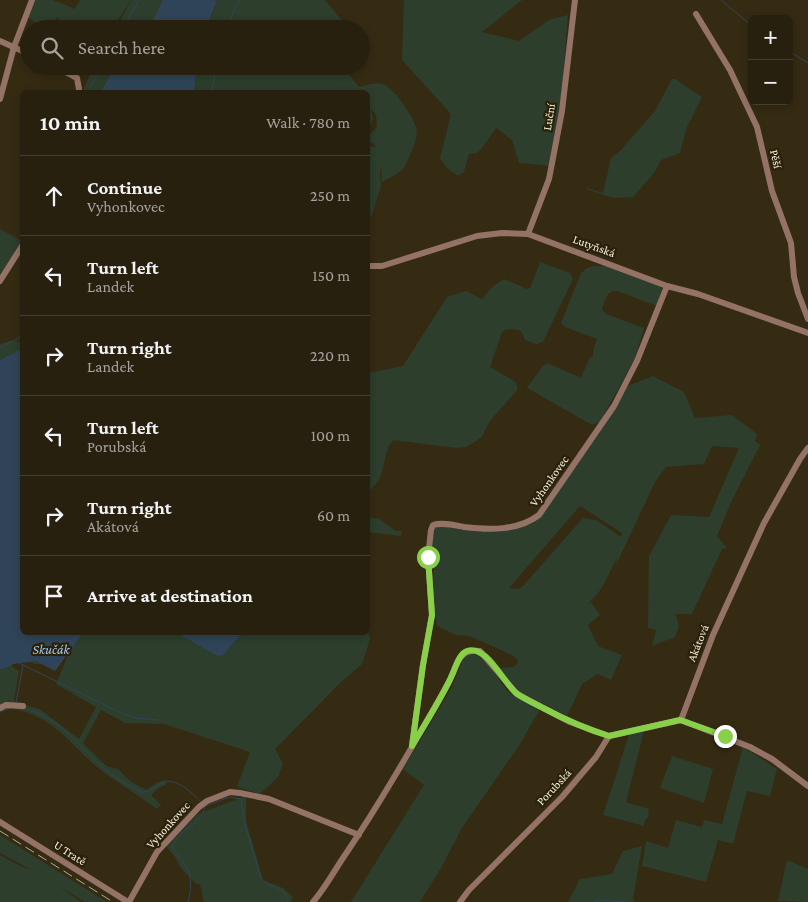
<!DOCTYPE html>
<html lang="en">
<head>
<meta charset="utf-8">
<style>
  body { margin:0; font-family:"Crimson Pro",serif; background:#302817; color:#f1f3f6 }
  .controls { position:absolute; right:15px; top:15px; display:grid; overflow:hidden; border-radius:8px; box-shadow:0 2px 8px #0003 }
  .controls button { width:45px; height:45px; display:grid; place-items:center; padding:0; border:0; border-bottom:1px solid #443e2e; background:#28200e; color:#f1f3f6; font:25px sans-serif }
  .stop { position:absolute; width:15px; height:15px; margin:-11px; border:4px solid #88cf4a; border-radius:50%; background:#fff }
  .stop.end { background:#88cf4a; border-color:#fff; box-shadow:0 1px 5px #0008 }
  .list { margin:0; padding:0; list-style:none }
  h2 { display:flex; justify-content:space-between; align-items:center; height:65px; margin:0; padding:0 20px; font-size:21px }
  h2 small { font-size:16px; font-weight:400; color:#a5a39e }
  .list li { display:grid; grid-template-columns:32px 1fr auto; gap:15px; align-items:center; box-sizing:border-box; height:80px; padding:0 20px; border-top:1px solid #443e2e }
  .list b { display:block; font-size:19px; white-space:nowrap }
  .list p { margin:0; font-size:16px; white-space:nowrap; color:#a5a39e }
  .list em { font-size:16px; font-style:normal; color:#a5a39e }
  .icon { flex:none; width:28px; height:28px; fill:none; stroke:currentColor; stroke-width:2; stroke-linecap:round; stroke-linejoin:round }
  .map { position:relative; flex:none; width:808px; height:902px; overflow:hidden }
  .search { position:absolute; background:#28200e; box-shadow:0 2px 8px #0003; left:20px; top:20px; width:350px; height:55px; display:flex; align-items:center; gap:12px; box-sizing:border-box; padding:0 18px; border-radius:28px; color:#a5a39e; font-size:19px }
  .panel { position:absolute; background:#28200e; box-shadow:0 2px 8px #0003; left:20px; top:90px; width:350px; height:545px; border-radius:8px }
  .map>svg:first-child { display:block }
</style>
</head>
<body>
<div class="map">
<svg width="808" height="902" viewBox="0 0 808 902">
  <rect width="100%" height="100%" fill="#352b13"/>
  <g fill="#2d3e2c" fill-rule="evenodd">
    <path d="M34,0H53L75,9L80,0H131L112,29H53L59,22V18L57,17L49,29H47L27,17Z"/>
    <path d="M131,0H163L152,22L146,29H116Z"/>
    <path d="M215,0H325L349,29H206L217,2Z"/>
    <path d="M404,0H522L482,32L519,41L549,20L568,15L561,106L551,166L519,163L512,140L496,128L481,149L477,153L469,154L464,172L458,176L447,168L440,158L451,114L402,60Z"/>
    <path d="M94,66H115L101,92H82Z"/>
    <path d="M197,66H350L349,75L359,87C367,85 377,81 385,85C396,91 417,121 417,133C416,143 409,158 405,166C401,173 389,178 382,182L381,166L380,174L381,186L372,215L368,217V146L376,147L372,143H368V136L377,127L376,115L371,109L373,119L368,130V92H194Z"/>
    <path d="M672,79H675L702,97L687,127L680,153L661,160L654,173L633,197L613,198L586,189L587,188L603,193L611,158L620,151L655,111Z"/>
    <path d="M0,229L22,241L0,275Z"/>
    <path d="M540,262L570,273L573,279L543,342L536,344L525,340L521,331C516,329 505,328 502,332L490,367L516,382L518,389L490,421L481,438L466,447L456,448L393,440C379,458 390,474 368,492V373L403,366L447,297L466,291L482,299L493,286L504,279L527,289L530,288Z"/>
    <path d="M595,266H605L662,287L657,306L617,291C606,290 605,301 602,310L606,314L644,328L635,358L600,422L592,425L527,388L542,367L547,363L581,378L590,357H593V351L597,339L565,327L561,323L581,273L587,268Z"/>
    <path d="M10,341L22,342V350L0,360V344Z"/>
    <path d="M653,376L684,392L695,418L732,415L757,434L755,441L760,445L731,502L717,536L727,548L722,549L692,614H676L679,627L675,637L652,646L656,630L648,628L649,556L671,515L709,517L739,448L712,446L704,464L666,467L655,482L616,565L617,558C607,576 603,592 587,604L591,602L600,615L588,625L598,646L622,655L611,680L598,674L582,684L567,716L514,689L500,670L502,668L513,667L517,664L518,660L512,655L469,636L456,635L437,626C435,618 432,575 434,569L430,568V550L434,527L436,525L514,529L534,523L628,386ZM580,506L622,533L621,537L596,520L583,518L523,586L518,589L509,588Z"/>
    <path d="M22,449V632L239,633L229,648L242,633L368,632V630L370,639L362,664L341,682L275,749L283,764L278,777L260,794L237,787L250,752L164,724L125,723L101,710L83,743L106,766L118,769L130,781L146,790L156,783L165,780L167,784L159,788L151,795L161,805L157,809C139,796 120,784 102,771C75,750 57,720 22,711C14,709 7,707 0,713V670L11,666L19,671L14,701L41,710L79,739L96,707L56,684L68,655L48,664H35L0,651Z"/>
    <path d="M368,517L379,519L396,531H402L401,536L368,532Z"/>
    <path d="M472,653C492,658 496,680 509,692C518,700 531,703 539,711L520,744L462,828L441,868L420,902H351L424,785L403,769L452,687L464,657Z"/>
    <path d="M643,731V735L626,802L649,809L648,818L645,820L644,826L603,815L629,735L630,733Z"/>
    <path d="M743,747L777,769L770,796L747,791L733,844L718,840L706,882L642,866L646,841L668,848L676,820L702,827L704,820L722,824Z"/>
    <path d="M672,756L713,769L704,803L660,788Z"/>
    <path d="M246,796V821L263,880L283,888L293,897L291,902H204L200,884H196L180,867L175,857L166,846L198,814Z"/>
    <path d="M0,835L107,902H85L59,886L81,902H0V855L20,866L32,870L0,853Z"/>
    <path d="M642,846L633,900L635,902H568L580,879L612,874L623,851Z"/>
    <path d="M787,860L808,869V902L778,901Z"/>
  </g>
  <g fill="#304459">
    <path d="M163,0H214L217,1L206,29H146L152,22Z"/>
    <path d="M115,66H197L194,92H101Z"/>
    <path d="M20,350H22V632L83,633L55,671L36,661L13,664L11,666L0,670V360Z"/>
    <path d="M177,633H242L223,655L218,656Z"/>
  </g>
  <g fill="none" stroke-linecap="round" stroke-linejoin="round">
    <g stroke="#304459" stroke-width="1">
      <path d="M721,0L752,26"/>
      <path d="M123,29L139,0"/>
      <path d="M227,29L234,10L240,0"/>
      <path d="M789,51L808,63"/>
      <path d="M88,92L102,66"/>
      <path d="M212,92L216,66"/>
      <path d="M0,347L18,339L22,334"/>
      <path d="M23,665L121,713L136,718L159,720"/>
      <path d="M16,703L23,665L19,663"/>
      <path d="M25,709C59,716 80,748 105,769C115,778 129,785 140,792C150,793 154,787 162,783C176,776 193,794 202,803"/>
      <path d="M0,712L11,708"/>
      <path d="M206,806L229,797L241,799L245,825L261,878C268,890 284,883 288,902"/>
      <path d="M188,902C195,874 188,869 172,847C175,842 178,837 182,833C191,825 205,818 205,805"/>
      <path d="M594,902L602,900L625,902"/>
    </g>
    <g stroke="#947366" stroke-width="6">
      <path d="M696,14L730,70L757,127L772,191L791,243L794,277L798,293L808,319"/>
      <path d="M0,41L29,54"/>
      <path d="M55,66L77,78L79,89L78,92"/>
      <path d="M0,99L14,47L32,0"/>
      <path d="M528,234L549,179L562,111L575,0"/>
      <path d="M368,266H382L477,236L502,233L528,234L667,286L698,294L808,333"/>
      <path d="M0,281L22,246"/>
      <path d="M0,708L6,705L23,706"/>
      <path d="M681,720L713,635L764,523L800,459L808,448"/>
      <path d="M681,720L750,747L772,759L808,786"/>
      <path d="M412,746L423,665L432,615L428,557L431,530L433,525C442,522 454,525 464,527C489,530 518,531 539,515L614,406L637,361L667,286"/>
      <path d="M0,822L128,902"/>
      <path d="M129,902L157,852L199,807L207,801L230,792L240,793L269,799L359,835"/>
      <path d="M313,902C326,887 334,871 345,855C383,799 416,740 449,682C457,665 458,648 480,651L517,694L570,722L609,736"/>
      <path d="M460,902L469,890L562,797L596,757L609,736L681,720"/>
    </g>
    <path stroke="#b3ac9a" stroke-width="1" stroke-dasharray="10 5" stroke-linecap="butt" d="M0,831L113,902"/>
  </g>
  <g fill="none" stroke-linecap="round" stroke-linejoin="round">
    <path stroke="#88cf4a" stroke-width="6" d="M428,557L432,615L423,665L412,746C426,722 442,698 453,673C456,666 459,654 467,651C486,644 503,682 516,693C524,699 534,703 543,708C564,719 586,729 609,736L680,720L725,736"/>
  </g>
  <g text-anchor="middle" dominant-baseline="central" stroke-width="4.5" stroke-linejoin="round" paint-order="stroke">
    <g font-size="12" fill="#f6f0e1" stroke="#2b2109">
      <text transform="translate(549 117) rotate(-81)">Luční</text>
      <text transform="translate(776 159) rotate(77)">Pěší</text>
      <text transform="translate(594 246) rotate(20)">Lutyňská</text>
      <text transform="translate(549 481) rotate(-55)">Vyhonkovec</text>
      <text transform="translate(698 643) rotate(-68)">Akátová</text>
      <text transform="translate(554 787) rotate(-47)">Porubská</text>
      <text transform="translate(168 825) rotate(-48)">Vyhonkovec</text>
      <text transform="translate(70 853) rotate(32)">U Tratě</text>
    </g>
    <g font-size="14" font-style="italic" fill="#a0c8f3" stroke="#2b2109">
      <text x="51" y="649">Skučák</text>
    </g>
  </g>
</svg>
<div class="controls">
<button>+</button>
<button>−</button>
</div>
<div class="stop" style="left:428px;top:557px"></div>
<div class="stop end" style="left:725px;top:736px"></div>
<div class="search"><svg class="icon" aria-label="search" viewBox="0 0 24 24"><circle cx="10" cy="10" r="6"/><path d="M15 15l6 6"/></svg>Search here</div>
<section class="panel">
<h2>10 min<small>Walk · 780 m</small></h2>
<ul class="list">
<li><svg class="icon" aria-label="ahead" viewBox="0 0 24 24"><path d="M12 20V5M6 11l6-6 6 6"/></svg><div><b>Continue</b><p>Vyhonkovec</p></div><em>250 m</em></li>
<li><svg class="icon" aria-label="left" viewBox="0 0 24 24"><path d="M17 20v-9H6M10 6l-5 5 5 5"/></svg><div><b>Turn left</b><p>Landek</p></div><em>150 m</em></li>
<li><svg class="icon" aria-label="right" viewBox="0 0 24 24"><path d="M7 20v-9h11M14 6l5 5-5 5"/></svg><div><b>Turn right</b><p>Landek</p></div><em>220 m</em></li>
<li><svg class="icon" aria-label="left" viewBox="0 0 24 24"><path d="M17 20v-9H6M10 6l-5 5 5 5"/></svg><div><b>Turn left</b><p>Porubská</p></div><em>100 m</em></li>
<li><svg class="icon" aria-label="right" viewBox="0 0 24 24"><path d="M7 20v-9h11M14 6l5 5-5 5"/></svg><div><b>Turn right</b><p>Akátová</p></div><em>60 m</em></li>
<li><svg class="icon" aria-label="arrive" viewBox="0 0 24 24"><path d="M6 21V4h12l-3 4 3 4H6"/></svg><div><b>Arrive at destination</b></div></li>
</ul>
</section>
</div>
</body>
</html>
